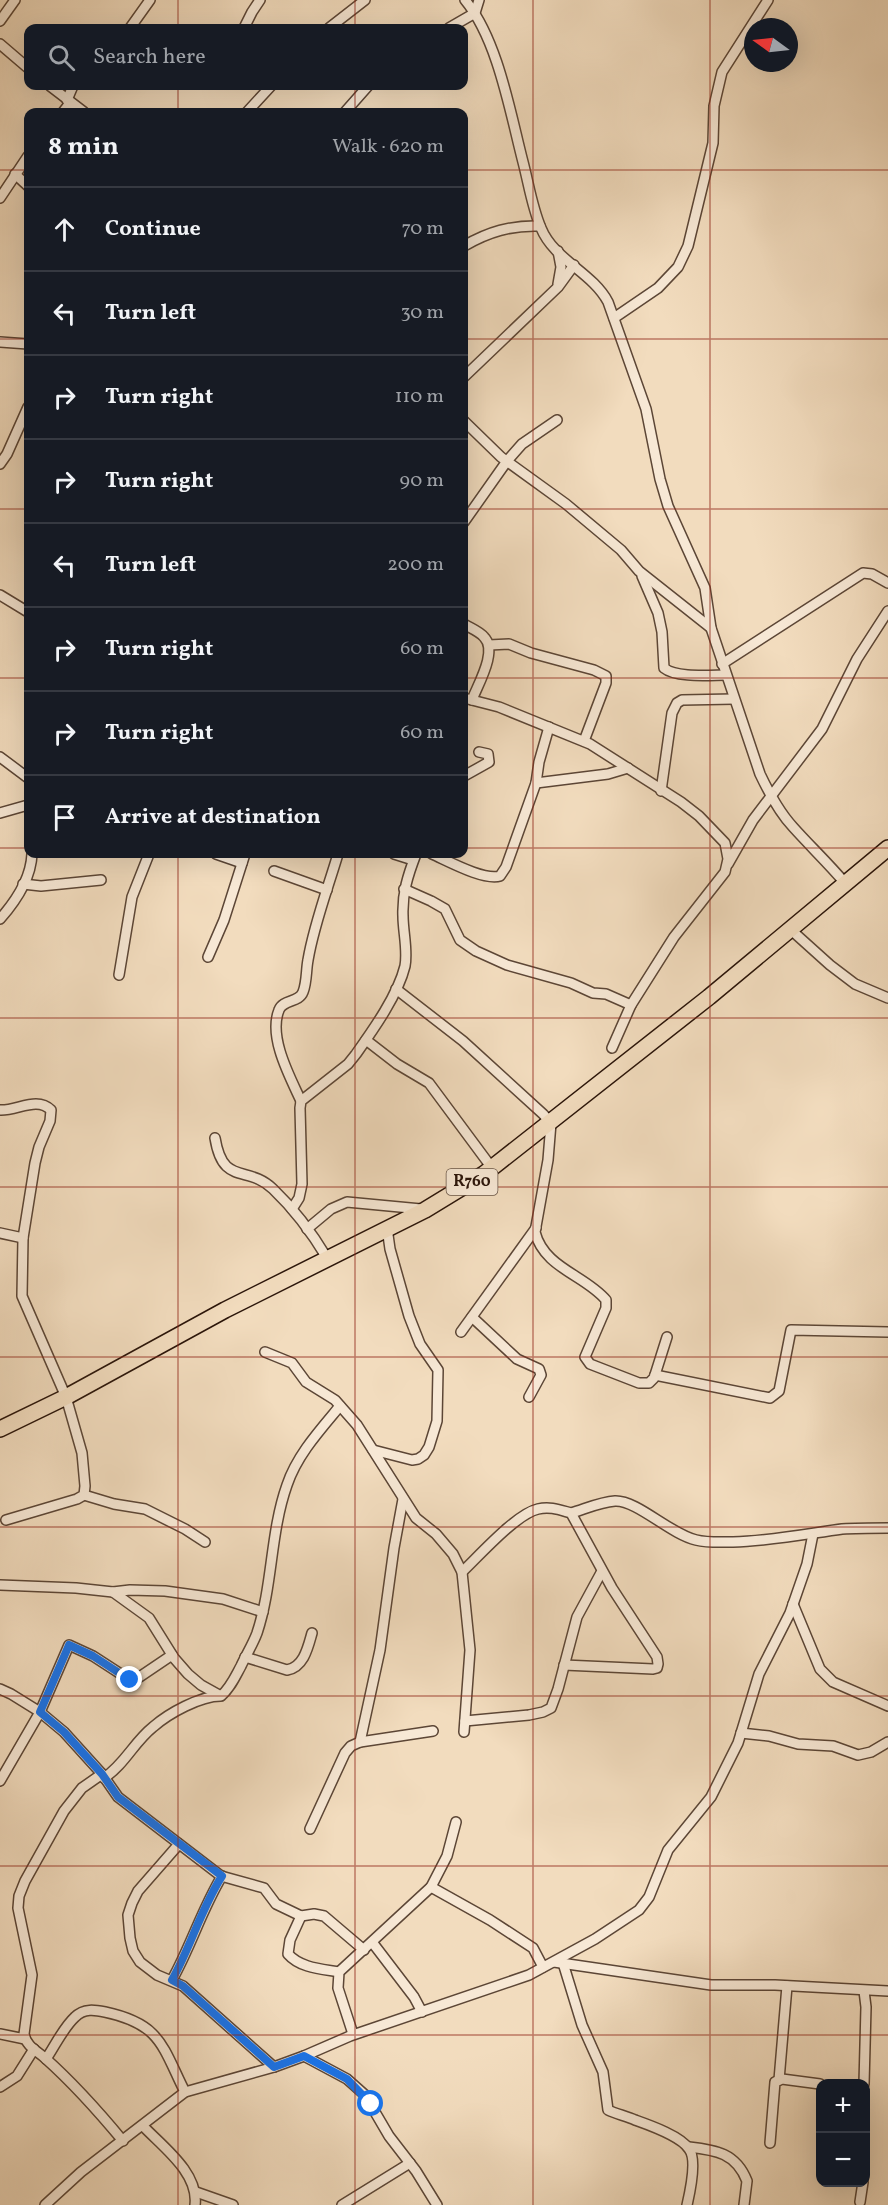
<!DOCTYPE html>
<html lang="en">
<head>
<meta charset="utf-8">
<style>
  body { margin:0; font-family:Vollkorn,serif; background:#242831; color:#f1f3f6 }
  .controls { position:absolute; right:18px; bottom:18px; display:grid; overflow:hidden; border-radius:12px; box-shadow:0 6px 24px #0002 }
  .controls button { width:54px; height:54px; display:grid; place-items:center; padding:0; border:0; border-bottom:2px solid #363941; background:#171b24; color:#f1f3f6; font:30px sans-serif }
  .compass { position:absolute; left:744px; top:18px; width:54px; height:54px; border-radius:50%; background:#171b24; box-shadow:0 6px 24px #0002; rotate:285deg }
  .stop { position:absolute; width:18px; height:18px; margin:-14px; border:4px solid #1a73e8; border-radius:50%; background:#fff }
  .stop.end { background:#1a73e8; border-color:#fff; box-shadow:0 2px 6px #0008 }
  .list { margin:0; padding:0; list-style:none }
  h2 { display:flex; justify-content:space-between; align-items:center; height:78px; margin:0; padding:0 24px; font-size:26px }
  h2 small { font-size:20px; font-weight:400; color:#9ea1a6 }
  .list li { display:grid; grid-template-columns:39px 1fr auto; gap:18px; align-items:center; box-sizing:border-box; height:84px; padding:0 24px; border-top:2px solid #363941 }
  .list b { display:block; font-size:22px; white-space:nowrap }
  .list em { font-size:20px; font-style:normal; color:#9ea1a6 }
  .icon { flex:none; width:33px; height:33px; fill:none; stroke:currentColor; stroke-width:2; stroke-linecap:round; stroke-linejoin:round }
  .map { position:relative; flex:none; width:888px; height:2205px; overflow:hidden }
  .search { position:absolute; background:#171b24; box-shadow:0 6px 24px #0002; left:24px; top:24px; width:444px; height:66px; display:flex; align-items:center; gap:15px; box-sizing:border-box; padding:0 21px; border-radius:12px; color:#9ea1a6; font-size:22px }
  .panel { position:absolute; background:#171b24; box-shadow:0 6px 24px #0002; left:24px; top:108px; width:444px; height:750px; border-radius:12px }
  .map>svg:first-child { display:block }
</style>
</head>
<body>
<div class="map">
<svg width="888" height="2205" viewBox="0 0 888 2205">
  <rect width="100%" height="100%" fill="#f2dcbe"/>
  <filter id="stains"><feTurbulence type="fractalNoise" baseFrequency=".00333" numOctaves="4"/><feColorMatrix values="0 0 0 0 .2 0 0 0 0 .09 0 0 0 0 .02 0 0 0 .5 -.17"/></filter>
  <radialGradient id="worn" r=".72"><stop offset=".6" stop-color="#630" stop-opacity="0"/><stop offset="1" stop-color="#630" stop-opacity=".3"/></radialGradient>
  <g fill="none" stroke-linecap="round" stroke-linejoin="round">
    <defs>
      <g id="street">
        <path d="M465,0C498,40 510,112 523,162C529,185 532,207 541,228C554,260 592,272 608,302L646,409L660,479L668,506L705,588L711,628L760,774C769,793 779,812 793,827C810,846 828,863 845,883"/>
        <path d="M0,21L15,0"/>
        <path d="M130,28L150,0"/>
        <path d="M244,28L252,12L260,0"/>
        <path d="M329,28L365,0"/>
        <path d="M449,28L475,13L479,0"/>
        <path d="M0,44L28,68"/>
        <path d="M50,86L84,112"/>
        <path d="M67,100L73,86"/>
        <path d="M63,112L70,103"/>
        <path d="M247,112L271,86"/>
        <path d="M345,112L368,86"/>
        <path d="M15,174L28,186"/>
        <path d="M0,198L28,156"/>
        <path d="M464,246C488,232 511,225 540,226"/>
        <path d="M558,251L561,267L558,284"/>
        <path d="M614,318L658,288L678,267L688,246L713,143L714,106L722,72L768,0"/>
        <path d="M0,342L28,344"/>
        <path d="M464,377L558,287L574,265"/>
        <path d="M464,421L501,457L566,504L621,550L639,571L711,628"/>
        <path d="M0,464L7,454L28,407"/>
        <path d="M464,522L507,461L522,444L557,420"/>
        <path d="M642,576L658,613L662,632L664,668C676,678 710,675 726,675"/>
        <path d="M0,595L28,612"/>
        <path d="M464,624C470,628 479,631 484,637C498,651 478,684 472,700"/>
        <path d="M489,645L509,644L531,653L594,670L606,676V683L584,741"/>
        <path d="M722,664L863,573L872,574L888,583"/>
        <path d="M464,698L499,707L590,744L681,802L699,816L725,843L728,859L725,872L674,937L631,1005L612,1048"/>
        <path d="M0,757L28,778"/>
        <path d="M464,776L489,762L488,754L479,752"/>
        <path d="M536,783L608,774L628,768"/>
        <path d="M661,791L672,713L677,703L682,700L734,699"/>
        <path d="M0,813L28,805"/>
        <path d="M216,854L242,863"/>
        <path d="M394,854L413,860"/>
        <path d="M432,854C448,861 484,881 500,876L506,867L536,783L539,762L549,727"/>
        <path d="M728,864L753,820L822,729L857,659L888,611"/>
        <path d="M274,871L327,890"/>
        <path d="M23,884L41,886L101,880"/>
        <path d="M404,889L431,901L445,909L460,940L476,951L507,965L571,983L593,993L606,994L631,1005"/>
        <path d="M0,919C16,901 31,877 32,854"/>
        <path d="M790,929L830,965L855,984L888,998"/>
        <path d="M208,957L224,920L245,854"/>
        <path d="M119,975L132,897L149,854"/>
        <path d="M396,989L463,1041L543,1114L551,1123L548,1160L535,1232C544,1268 585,1275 606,1300V1308L585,1357L590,1364L639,1383H649L654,1378L667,1337"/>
        <path d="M366,1040L397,1064L429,1083L492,1168"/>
        <path d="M301,1101C290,1077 268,1037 279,1010C283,999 299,1003 303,992C307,982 306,970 308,960C314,924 328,888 338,854"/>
        <path d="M0,1110C17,1111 37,1096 51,1110L50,1121L39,1147L35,1163L23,1238L22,1296L66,1397L82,1453L85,1486L84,1495L77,1499L6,1520"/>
        <path d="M215,1138C223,1187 247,1164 273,1189C294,1209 312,1233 327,1258"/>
        <path d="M292,1209L299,1198L302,1184L300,1108L301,1101L348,1064L356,1054C373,1030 398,995 405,966C408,950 403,932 403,916C402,893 408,875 416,854"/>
        <path d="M307,1229L331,1209L347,1202L421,1209"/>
        <path d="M0,1233L23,1238"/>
        <path d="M472,1317L517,1359L539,1369L541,1375L529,1397"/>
        <path d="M461,1332L536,1228"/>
        <path d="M265,1352L292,1363L306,1382L335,1400L357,1425L416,1518L436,1534L453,1554L462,1572L470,1650L464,1732"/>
        <path d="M655,1375L770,1398L779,1391L791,1330L888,1332"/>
        <path d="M373,1450L412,1460L418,1459L424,1455L429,1447L437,1421L438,1370L420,1344L409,1316L390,1249L387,1228"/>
        <path d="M84,1495L114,1504L145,1509L185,1529L205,1542"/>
        <path d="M571,1513C585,1509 600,1502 615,1501C637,1500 670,1534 696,1540C708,1543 721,1542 733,1542C770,1541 806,1534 842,1529C857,1528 873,1528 888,1528"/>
        <path d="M462,1572C479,1556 516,1514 538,1509C550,1506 560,1510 571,1513L612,1588L657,1657L658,1664L657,1668L653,1669L564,1665"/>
        <path d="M0,1585L76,1588L113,1592L130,1590L165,1591L223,1599L263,1612"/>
        <path d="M113,1592L149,1618L174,1658L188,1674L201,1685L219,1695"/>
        <path d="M793,1604L820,1669L833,1682L888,1706"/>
        <path d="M245,1657L287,1670C304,1667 308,1647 312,1633"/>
        <path d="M0,1689L11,1694L40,1712L64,1732L102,1774L118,1797L221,1876L264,1888L276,1904L301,1916L314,1914L324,1916L364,1950"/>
        <path d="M465,1721L529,1715L543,1712L551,1708L558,1689L577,1617L602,1571"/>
        <path d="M741,1733L769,1736L798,1744L833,1746L858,1755L871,1752L888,1742"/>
        <path d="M360,1742L380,1650L394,1548L403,1499"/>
        <path d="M102,1774L82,1788L64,1811L25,1881L19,1896L18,1908L32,1975L24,2034C26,2046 37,2051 45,2058C73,2083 99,2112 123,2141"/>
        <path d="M104,1778C125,1764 134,1742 153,1727C169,1713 200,1696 221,1696C231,1687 235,1677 241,1666C246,1655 253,1644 257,1633C273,1585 270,1533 287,1485C297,1455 320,1430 340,1406"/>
        <path d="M0,1781L40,1712L69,1645L93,1656L130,1680H135L172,1655"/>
        <path d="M310,1829L345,1753L351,1746L360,1742L433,1731"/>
        <path d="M179,1844L138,1891L132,1903L128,1915L130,1938L133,1951L140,1962L157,1975L183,1986L274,2067"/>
        <path d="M431,1887L490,1920L533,1948L543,1967"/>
        <path d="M301,1916L290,1940L288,1954C300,1968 322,1969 339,1972"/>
        <path d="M372,1942L414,1997L422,2012"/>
        <path d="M554,1962L711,1985H775L888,1991"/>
        <path d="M563,1963L582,2025L603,2072L608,2110C616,2114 626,2116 635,2120C649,2125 681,2136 689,2149C697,2159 690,2192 687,2205"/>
        <path d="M172,1980C191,1946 202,1909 222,1876"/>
        <path d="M864,1991L866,2007L864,2084"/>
        <path d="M0,2034L25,2039"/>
        <path d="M353,2034L338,1988L339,1972L431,1887L447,1856L456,1822"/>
        <path d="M304,2056L347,2079L365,2095L389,2136L416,2171L437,2205"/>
        <path d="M46,2059C55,2046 63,2028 75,2017C84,2008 95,2010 105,2012C161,2024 162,2046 185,2092"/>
        <path d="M779,2080L787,1986"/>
        <path d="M0,2087L17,2076L34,2049"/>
        <path d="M143,2126C163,2147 199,2173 195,2205"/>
        <path d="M770,2143L775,2082L782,2079L820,2084"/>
        <path d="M689,2147C716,2150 736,2153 747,2181L744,2205"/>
        <path d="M196,2192L233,2205"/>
        <path d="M860,2202L863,2182"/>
        <path d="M45,2205L81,2172L185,2092L274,2067L304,2056L350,2036L529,1975L595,1939L639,1910L649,1897L668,1850L711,1797L738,1743L759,1674L790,1613L807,1564L813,1534"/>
        <path d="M342,2205L410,2163"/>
      </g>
      <path id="primary" d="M0,1429L66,1397L225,1310L425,1210L484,1174L709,997L888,848"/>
    </defs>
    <use href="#street" stroke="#5c4636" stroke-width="12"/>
    <use href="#primary" stroke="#2a1409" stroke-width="18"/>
    <use href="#street" stroke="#f7e8d5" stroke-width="9"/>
    <use href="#primary" stroke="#f2dcbe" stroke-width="15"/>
  </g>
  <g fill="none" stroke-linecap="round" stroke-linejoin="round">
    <path stroke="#1a73e8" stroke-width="8" d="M130,1680L93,1656L69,1645L40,1712L64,1732L102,1774L118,1797L222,1876C201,1909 191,1946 172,1980L183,1986L274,2067L304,2056L347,2079L371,2104"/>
  </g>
  <path fill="none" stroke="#8f2418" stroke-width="1.5" stroke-opacity="0.55" d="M178,0V28M355,0V28M533,0V2205M710,0V2205M178,86V112M355,86V112M0,170H28M464,170H888M0,339H28M464,339H888M0,509H28M464,509H888M0,678H28M464,678H888M0,848H28M464,848H888M178,854V2205M355,854V2205M0,1018H888M0,1187H888M0,1357H888M0,1527H888M0,1696H888M0,1866H888M0,2035H888"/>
  <g text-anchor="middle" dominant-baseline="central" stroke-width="6" stroke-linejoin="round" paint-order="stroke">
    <rect fill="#f7e8d5" stroke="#685446" stroke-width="1.5" x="446.5" y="1169" width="51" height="26" rx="4.5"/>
    <g font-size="16" font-weight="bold" fill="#2a1409">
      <text x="472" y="1182">R760</text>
    </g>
  </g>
  <rect width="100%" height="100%" filter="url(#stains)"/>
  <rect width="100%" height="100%" fill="url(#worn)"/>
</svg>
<div class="controls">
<button>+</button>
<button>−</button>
</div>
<svg class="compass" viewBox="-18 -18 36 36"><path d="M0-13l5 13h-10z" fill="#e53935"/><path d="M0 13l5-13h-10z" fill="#9ea1a6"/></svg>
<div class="stop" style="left:371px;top:2104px"></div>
<div class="stop end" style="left:130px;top:1680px"></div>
<div class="search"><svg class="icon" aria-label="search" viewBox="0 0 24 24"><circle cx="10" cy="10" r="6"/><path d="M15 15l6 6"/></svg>Search here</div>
<section class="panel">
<h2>8 min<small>Walk · 620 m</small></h2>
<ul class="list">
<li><svg class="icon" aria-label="ahead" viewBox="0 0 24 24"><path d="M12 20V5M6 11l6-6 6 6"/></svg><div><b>Continue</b></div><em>70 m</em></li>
<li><svg class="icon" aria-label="left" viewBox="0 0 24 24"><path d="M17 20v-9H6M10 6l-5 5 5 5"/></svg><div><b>Turn left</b></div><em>30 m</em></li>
<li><svg class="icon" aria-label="right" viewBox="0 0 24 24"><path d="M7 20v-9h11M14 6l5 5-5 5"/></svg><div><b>Turn right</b></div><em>110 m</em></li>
<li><svg class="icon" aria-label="right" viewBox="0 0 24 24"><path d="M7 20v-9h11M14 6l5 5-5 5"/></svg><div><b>Turn right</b></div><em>90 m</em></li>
<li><svg class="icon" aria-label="left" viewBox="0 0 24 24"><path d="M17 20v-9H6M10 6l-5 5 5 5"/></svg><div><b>Turn left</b></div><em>200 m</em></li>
<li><svg class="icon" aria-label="right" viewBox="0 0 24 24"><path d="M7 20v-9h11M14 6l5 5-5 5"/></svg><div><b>Turn right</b></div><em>60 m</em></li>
<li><svg class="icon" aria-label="right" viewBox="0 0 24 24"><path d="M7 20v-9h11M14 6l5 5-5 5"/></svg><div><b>Turn right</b></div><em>60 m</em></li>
<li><svg class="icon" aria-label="arrive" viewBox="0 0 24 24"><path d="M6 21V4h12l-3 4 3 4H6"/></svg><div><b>Arrive at destination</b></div></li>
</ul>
</section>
</div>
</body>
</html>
